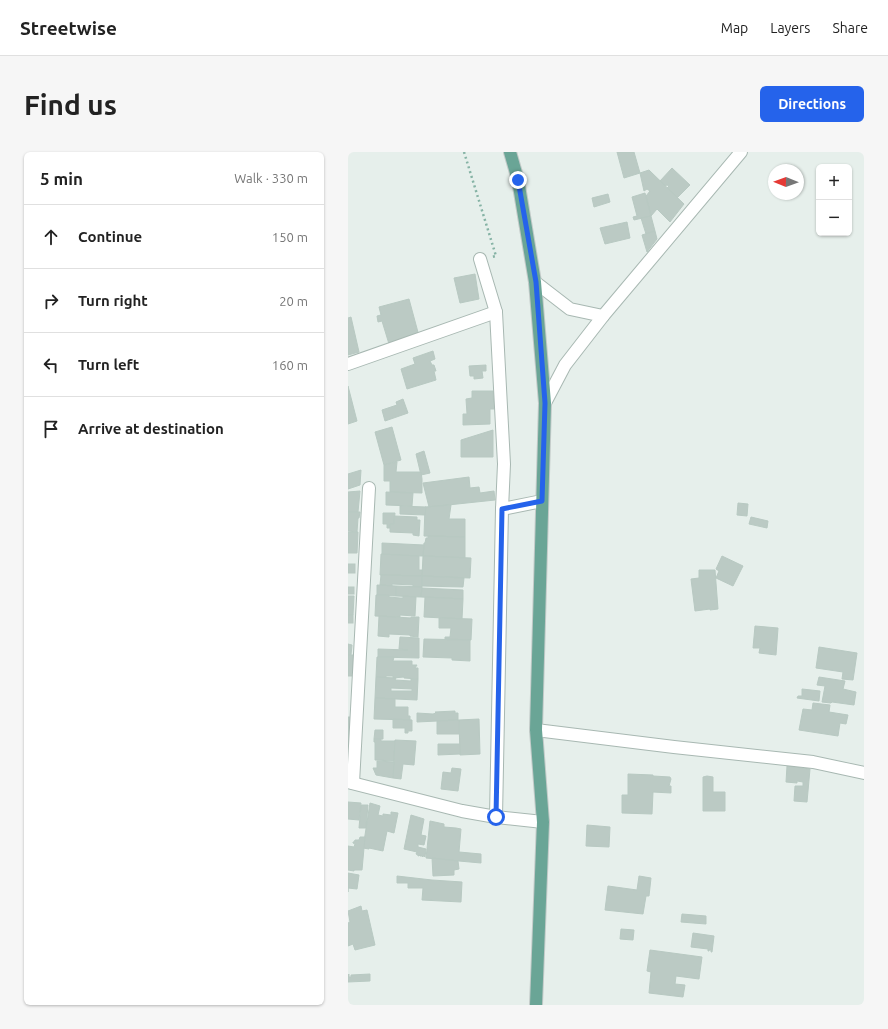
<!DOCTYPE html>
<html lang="en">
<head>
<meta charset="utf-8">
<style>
  body { margin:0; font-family:Ubuntu,sans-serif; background:#f6f6f6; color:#222 }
  .controls { position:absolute; right:12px; top:12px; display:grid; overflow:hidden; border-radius:6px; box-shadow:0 1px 3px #0004 }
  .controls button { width:36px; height:36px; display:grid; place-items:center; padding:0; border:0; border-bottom:1px solid #e0e0e0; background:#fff; color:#222; font:20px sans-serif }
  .compass { position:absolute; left:420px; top:12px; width:36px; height:36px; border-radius:50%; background:#fff; box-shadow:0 1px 3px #0004; rotate:271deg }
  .stop { position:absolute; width:12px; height:12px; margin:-9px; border:3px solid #2563eb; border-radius:50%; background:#fff }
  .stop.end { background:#2563eb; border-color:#fff; box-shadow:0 1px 4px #0008 }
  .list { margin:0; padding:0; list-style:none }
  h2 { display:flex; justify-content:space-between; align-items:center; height:52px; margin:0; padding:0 16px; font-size:17px }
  h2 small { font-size:13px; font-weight:400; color:#767676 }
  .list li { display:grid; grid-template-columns:26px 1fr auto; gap:12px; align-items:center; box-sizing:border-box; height:64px; padding:0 16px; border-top:1px solid #e0e0e0 }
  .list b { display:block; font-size:15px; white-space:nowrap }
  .list em { font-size:13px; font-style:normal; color:#767676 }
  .icon { flex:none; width:22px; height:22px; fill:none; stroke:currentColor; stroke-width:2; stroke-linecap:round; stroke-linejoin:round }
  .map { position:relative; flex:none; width:516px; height:853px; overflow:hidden; border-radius:6px }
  header { display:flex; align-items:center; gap:24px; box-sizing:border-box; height:56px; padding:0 20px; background:#fff; border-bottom:1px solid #e0e0e0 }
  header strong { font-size:19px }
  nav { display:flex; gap:22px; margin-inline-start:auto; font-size:14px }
  .intro { display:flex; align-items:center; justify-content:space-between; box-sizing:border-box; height:96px; padding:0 24px }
  h1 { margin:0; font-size:28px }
  .button { padding:10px 18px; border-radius:6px; background:#2563eb; color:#fff; font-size:14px; font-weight:700 }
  main { display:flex; gap:24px; padding:0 24px }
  aside { flex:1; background:#fff; border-radius:6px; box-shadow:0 1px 3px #0004 }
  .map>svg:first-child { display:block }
</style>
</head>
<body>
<header>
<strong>Streetwise</strong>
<nav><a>Map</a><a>Layers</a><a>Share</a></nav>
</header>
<div class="intro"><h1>Find us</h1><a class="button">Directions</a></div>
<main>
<aside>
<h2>5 min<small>Walk · 330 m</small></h2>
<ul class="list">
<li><svg class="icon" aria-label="ahead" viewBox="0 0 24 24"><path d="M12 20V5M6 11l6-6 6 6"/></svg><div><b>Continue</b></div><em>150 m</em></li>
<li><svg class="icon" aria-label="right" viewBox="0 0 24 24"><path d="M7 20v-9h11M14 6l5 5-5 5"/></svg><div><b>Turn right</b></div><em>20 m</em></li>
<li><svg class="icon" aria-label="left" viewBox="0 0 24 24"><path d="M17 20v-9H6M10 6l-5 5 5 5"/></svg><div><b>Turn left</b></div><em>160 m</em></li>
<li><svg class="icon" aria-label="arrive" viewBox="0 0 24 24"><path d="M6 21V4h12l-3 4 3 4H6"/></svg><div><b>Arrive at destination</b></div></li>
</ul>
</aside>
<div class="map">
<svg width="516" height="853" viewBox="0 0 516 853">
  <rect width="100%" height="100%" fill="#e6efeb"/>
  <g fill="#bbcac4" stroke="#b8c9c2" fill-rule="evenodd">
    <path d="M269,0H286L292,21L276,26Z"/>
    <path d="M324,16L342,33L329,46L319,36L321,34L319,33L317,34L312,29Z"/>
    <path d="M301,18L336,52L322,70L309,57L303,64L298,44L302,39L299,37L296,39L292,21Z"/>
    <path d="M297,41L303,64L286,68L285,65L289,64L284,45Z"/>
    <path d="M260,42L262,50L246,55L244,46Z"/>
    <path d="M303,64L307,79L298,82L293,66Z"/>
    <path d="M279,70L282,86L257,92L252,76Z"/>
    <path d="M307,79L309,87L299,100L294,83Z"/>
    <path d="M127,122L131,147L112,151L106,126Z"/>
    <path d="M61,147L71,184L41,192L34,169L30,170L29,164L33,163L31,155Z"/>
    <path d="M3,165L11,200L0,203V166Z"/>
    <path d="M85,199L87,207L82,209L84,213H86L88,219H86L88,228L59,237L53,217L67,212L65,206Z"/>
    <path d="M138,213V219H134L135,226L126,227V224H122L121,214Z"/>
    <path d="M0,234L9,269L0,272Z"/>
    <path d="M124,239H145L146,257H142V272L115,273V262H119L118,247L124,246Z"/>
    <path d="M55,247L60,261L37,269L34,258L49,253L48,250Z"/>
    <path d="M44,275L53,308L36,313L27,280Z"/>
    <path d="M145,278V305H113V288Z"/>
    <path d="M76,299L82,321L73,323L68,302Z"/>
    <path d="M49,310L48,320H73L74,327V341L42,340V329H36V313Z"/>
    <path d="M13,318L12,333L0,337V322Z"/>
    <path d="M121,325L122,336L131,335L132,341L146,339L147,348L81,355L75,331Z"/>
    <path d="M12,339L10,360H0V340Z"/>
    <path d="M38,340L65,341L64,354L38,353Z"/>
    <path d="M390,351L400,352L399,364L389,363Z"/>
    <path d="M103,353L101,367H117V385L76,384L77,355Z"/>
    <path d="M52,354L78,355L77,363L52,362Z"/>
    <path d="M0,360H12L11,366H10L9,380L0,379Z"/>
    <path d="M35,361H47L46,372H42V376H39V372H35Z"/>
    <path d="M46,364L69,365V368H72L71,384L65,383V381L42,380V372H46Z"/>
    <path d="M403,365L420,369L419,376L401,372Z"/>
    <path d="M0,380H10L9,401H0Z"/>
    <path d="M80,384L117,385V406L75,404L76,391H77L78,386H80Z"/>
    <path d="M34,391L76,393L75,404L34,403Z"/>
    <path d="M33,402L71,404V418H75L74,424L32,423Z"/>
    <path d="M75,404L123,406L122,426L74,424Z"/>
    <path d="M374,404L395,414L385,434L368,426L371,419L368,417Z"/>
    <rect x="0" y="412" width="7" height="9"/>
    <path d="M351,418H367L370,457L362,458V457L347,459L343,427L351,426Z"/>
    <path d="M33,423L74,424V435H65V433L44,432V434L32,433Z"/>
    <path d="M74,424L116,426L115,435L74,434Z"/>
    <path d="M29,433L48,434V444L29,443Z"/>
    <path d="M48,434L74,435L73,445L48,444Z"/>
    <rect x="0" y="435" width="6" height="7"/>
    <path d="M74,436L115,438V447L73,445Z"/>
    <path d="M28,443H41V445L52,446H55V444L68,445L67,464L52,463V465L27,464Z"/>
    <path d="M0,444H6L5,463H0Z"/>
    <path d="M77,445L115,447L114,467L76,465Z"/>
    <rect x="0" y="463" width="5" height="8"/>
    <path d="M31,464L63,466V465H71L70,485L62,484V483L41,482V485L30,484Z"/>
    <path d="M91,466L124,467L123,488L97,487V485H102L103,476H91Z"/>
    <path d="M407,474L430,476L428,503L411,501L412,496H405Z"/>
    <path d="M52,485L71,486V506L30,505V497L60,498L51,497Z"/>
    <path d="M76,487L122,488V509L104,508V506L75,505Z"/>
    <path d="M0,492L4,493L3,503H0Z"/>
    <path d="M471,495L509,501L505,528L494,527L495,520L468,516Z"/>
    <path d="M0,503H6L5,524H0Z"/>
    <path d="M29,505H46L45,509H64V513H69L67,516H70V527L56,526V525L45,526V524H38V526L28,525Z"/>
    <path d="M28,525L48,526L47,528L63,529V527H70L69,548L27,546ZM43,536L64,537V539H43Z"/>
    <path d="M471,525L497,529L495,537L508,540L506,553L484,550L483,551L474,550L477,534L469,533Z"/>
    <path d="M454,537L472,539L471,549L449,546L450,544H454Z"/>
    <path d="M27,546L47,547V555H60V564H62V568L26,567Z"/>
    <path d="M465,551L482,553L481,560L500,563L498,572L492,571L490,584L451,578L455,557L464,558Z"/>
    <path d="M107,559V561H110V568L69,570V561L85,562L88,561L87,560Z"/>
    <path d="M0,565H3L2,585L4,599H0Z"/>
    <path d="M45,567L64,568V579H60V581H57V576H45Z"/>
    <path d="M131,567L132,602L112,603L111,568Z"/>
    <path d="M111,568V582H89V569Z"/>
    <path d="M27,578H35V587H26Z"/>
    <path d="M26,587H33V589H47L46,609L27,608V590H26Z"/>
    <path d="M47,588L68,589L66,613L55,612L53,627L45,626Z"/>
    <path d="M90,592H112V602L90,603Z"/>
    <path d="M29,609L46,610L45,626L28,623L25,616H29Z"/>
    <path d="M439,614L462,617L459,650L446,649L447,634H455V630L449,629V631L438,630Z"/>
    <path d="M104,616L113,617L110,639L93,637L95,620L103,621Z"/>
    <path d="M280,622L305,623V624L322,625L323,627L321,634H323V641L305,640L304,662L274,661V643H280Z"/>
    <path d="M359,624L365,625V640H377V659H355V625Z"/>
    <path d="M0,650L13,651L11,668L0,667Z"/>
    <path d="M22,651L32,654L30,663L35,664V662L43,663V660L50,661L46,681L39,679L35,699L21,696V697L15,696Z"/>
    <path d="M13,653H20L18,676H11Z"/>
    <path d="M63,663L76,667L73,683L78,684L76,693L70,692V695L78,697L77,705L76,704H75V705L74,704H72L73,703L70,704V703L68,702L69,700L56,697Z"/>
    <path d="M82,669L96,672V675L108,676L113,677L111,700L133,702V711L78,706Z"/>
    <path d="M239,673L262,675L261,695L238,694Z"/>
    <path d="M12,685H17L14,718H6V719L0,718V694L6,695L7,692L5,691V690H6L7,688H11Z"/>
    <path d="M84,706L110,709L111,717L106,718V723L85,724Z"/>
    <path d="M0,721L11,723L9,737L0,736V740Z"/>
    <path d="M49,724L84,728L114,730L113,750L74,748L75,736H60V731H49Z"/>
    <path d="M291,724L303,726L301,744H298L295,762L257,758L260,734L289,738Z"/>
    <path d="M13,754L14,759L19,758L27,793L7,798L5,792L0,794V771L2,770L0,759Z"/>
    <path d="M334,762L358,764V772L333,770Z"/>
    <path d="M273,777L286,778L285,788L272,787Z"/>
    <path d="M345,781L366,784L364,800H363V798H361V799H360V797L343,795Z"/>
    <path d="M302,798L354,805L351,827L328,824L327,832L337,833L335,845L301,841L303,820L299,819Z"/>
    <path d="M1,822V825H3V823L22,822V829L0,830V823Z"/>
  </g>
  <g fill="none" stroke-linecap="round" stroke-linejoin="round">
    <defs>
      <g id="minor">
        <path d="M132,107L148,160L156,312L154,357L148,665"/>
        <path d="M187,130L222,157L255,164"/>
        <path d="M0,212L148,160"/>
        <path d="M197,251L217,213L255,164L393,0"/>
        <path d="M154,357L194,349"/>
        <path d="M188,578L326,595L465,610L516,621"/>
        <path d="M0,630L114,659L148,665L195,670"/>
        <path d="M5,631L21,336"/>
      </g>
      <path id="major" d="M162,0L170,28L187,130L197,251L188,578L195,670L188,853"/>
    </defs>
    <use href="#minor" stroke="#a8b8b2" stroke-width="14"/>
    <use href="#major" stroke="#c2cac8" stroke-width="14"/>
    <path stroke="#86b3a5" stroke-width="2.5" stroke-dasharray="2 3" stroke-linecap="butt" d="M116,0L148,104L144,105"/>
    <use href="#minor" stroke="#fff" stroke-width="12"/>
    <use href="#major" stroke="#6aa596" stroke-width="12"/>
  </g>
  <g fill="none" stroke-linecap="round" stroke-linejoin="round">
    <path stroke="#2563eb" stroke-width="5" d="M148,665L154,357L194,349L197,251L188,130L170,28"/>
  </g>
</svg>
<div class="controls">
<button>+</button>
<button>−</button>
</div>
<svg class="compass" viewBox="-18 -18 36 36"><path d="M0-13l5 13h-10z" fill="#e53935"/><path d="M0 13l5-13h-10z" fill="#767676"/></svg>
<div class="stop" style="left:148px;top:665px"></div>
<div class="stop end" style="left:170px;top:28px"></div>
</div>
</main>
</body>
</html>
